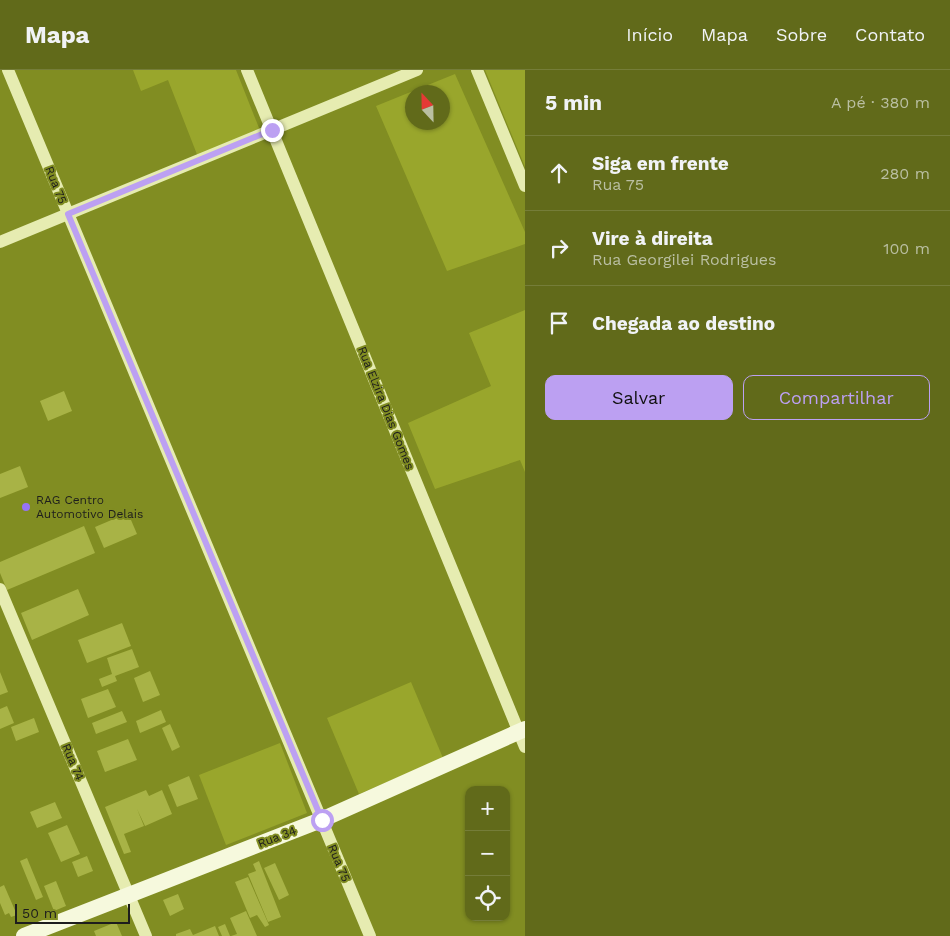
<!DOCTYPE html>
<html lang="pt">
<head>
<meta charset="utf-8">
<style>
  body { margin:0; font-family:"Work Sans",sans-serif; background:#676f23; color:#f1f3f6 }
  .controls { position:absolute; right:15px; bottom:15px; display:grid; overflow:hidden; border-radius:10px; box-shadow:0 1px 4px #0004 }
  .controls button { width:45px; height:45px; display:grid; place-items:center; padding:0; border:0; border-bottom:1px solid #757d39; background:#616a1a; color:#f1f3f6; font:25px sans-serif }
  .compass { position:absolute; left:405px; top:15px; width:45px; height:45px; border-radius:50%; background:#616a1a; box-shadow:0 1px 4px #0004; rotate:338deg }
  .scale { position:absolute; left:15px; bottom:12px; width:115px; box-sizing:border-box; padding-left:5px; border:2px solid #1d1d1d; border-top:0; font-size:14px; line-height:18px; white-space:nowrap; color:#1d1d1d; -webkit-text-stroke:4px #818d22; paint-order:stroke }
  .stop { position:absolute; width:15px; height:15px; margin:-11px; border:4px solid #bca0f2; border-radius:50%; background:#fff }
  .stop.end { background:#bca0f2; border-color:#fff; box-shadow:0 1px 5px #0008 }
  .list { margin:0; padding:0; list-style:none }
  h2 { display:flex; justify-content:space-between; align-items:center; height:65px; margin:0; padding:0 20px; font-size:21px }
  h2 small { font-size:16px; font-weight:400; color:#babfa2 }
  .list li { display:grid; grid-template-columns:32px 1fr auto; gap:15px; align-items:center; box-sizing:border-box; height:75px; padding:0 20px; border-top:1px solid #757d39 }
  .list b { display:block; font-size:19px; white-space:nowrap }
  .list p { margin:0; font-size:16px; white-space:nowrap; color:#babfa2 }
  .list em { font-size:16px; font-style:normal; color:#babfa2 }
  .actions { display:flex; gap:10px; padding:15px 20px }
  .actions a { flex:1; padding:11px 0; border:1px solid #bca0f2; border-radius:10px; text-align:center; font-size:18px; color:#bca0f2 }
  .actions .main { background:#bca0f2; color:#111 }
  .icon { flex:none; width:28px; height:28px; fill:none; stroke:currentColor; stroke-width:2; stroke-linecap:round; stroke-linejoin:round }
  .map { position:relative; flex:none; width:525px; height:866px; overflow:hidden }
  header { display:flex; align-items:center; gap:30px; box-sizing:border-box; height:70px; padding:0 25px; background:#616a1a; border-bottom:1px solid #757d39 }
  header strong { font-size:24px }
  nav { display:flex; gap:28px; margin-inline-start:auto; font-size:18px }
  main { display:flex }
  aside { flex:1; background:#616a1a }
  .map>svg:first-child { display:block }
</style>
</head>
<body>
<header>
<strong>Mapa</strong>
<nav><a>Início</a><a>Mapa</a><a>Sobre</a><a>Contato</a></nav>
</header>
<main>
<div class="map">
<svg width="525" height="866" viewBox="0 0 525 866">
  <rect width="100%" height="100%" fill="#818d22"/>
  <g fill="#99a62c" fill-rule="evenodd">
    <path d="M133,0H236L261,63L198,87L168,10L141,21Z"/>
    <path d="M485,0H525V97Z"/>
    <path d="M455,4L525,162V174L447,201L376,36ZM412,22H442V52H412Z"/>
    <path d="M525,240V402L520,390L435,419L408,353L491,316L469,263Z"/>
    <path d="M411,612L443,688L359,724L327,648Z"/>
    <path d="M280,673L307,743L226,775L199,705Z"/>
  </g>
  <g fill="#a8b346">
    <path d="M64,321L72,341L48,351L40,331Z"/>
    <path d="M20,396L28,417L0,428V404Z"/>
    <path d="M128,443L137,464L104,478L95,457Z"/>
    <path d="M84,456L95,483L7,520L0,503V492Z"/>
    <path d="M78,519L89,545L32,570L21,543Z"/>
    <path d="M122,553L131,576L87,593L78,570Z"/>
    <path d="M132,579L139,597L115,606L117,611L102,617L99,609L112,604L107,588Z"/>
    <path d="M150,601L160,625L143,632L134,608Z"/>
    <path d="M0,602L8,622L0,625Z"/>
    <path d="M108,619L116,637L88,648L81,629Z"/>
    <path d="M7,636L14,653L0,659V639Z"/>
    <path d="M161,640L166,652L140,663L136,651Z"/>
    <path d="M122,641L127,652L96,664L92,653Z"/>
    <path d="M34,648L39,662L16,671L11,657Z"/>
    <path d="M170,654L180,677L172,681L162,658Z"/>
    <path d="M128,669L137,690L105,702L97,681Z"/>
    <path d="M189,706L198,729L177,737L168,715Z"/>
    <path d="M146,720L149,726L162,720L172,744L145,756L137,739L144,756L124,764L131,782L124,784L105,737Z"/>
    <path d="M55,732L62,748L37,758L30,742Z"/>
    <path d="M67,755L80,784L61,792L48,763Z"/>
    <path d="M87,786L93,801L78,807L72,792Z"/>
    <path d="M27,788L43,827L36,830L20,791Z"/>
    <path d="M259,791L281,847L268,852L248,804L256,801L253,794Z"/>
    <path d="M275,793L289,825L279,830L264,798Z"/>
    <path d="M248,807L269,855L265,857L257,845L250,848L235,812Z"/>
    <path d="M56,811L66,836L54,841L44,816Z"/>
    <path d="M4,815L17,845L11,847L9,843L5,845L0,833V817Z"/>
    <path d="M178,824L184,839L170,846L163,830Z"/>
    <path d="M246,841L257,866H231L237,864L230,848Z"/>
    <path d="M116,852L122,866H96L94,861Z"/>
    <path d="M225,854L230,866H222L218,857Z"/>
    <path d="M215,856L219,866H176V864L190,859L193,865Z"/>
  </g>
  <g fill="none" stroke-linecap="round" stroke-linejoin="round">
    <g stroke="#e6ecb1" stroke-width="12">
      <path d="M8,0L370,866"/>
      <path d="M247,0L525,677"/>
      <path d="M477,0L525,116"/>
      <path d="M0,172L417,0"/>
      <path d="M0,519L146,866"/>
    </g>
    <path stroke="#f6f9dd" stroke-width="16" d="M24,866L321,750L525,659"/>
  </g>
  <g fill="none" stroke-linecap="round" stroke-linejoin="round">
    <path stroke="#bca0f2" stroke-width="6" d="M272,60L68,144L322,750"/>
  </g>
  <circle fill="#9673f7" stroke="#818d22" stroke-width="2" cx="26" cy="437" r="5"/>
  <g text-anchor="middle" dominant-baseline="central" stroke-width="4" stroke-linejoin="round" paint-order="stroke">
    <g font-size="12" fill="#1d1d1d" stroke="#818d22">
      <text transform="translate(56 115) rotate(68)">Rua 75</text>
      <text transform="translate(386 338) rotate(68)">Rua Elzira Dias Gomes</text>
      <text transform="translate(73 692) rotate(67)">Rua 74</text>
      <text transform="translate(277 767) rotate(-21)">Rua 34</text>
      <text transform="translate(339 793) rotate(67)">Rua 75</text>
    </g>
    <g font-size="12" fill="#1d1d1d" stroke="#818d22" text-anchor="start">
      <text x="36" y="430">RAG Centro<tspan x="36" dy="14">Automotivo Delais</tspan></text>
    </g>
  </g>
</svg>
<div class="controls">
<button>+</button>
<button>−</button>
<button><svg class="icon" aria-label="locate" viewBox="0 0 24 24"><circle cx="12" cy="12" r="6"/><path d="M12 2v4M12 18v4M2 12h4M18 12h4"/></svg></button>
</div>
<svg class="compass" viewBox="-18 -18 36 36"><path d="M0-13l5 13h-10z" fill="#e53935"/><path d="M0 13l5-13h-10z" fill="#babfa2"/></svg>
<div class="scale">50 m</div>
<div class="stop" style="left:322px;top:750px"></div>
<div class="stop end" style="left:272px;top:60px"></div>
</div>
<aside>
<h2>5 min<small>A pé · 380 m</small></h2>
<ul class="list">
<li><svg class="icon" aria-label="ahead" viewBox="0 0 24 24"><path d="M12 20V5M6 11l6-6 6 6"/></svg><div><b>Siga em frente</b><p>Rua 75</p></div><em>280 m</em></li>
<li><svg class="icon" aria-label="right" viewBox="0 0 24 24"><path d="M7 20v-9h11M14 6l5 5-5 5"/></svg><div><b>Vire à direita</b><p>Rua Georgilei Rodrigues</p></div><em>100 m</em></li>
<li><svg class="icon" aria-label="arrive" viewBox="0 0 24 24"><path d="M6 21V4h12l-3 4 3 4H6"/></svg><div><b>Chegada ao destino</b></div></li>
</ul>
<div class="actions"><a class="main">Salvar</a><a>Compartilhar</a></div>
</aside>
</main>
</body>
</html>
